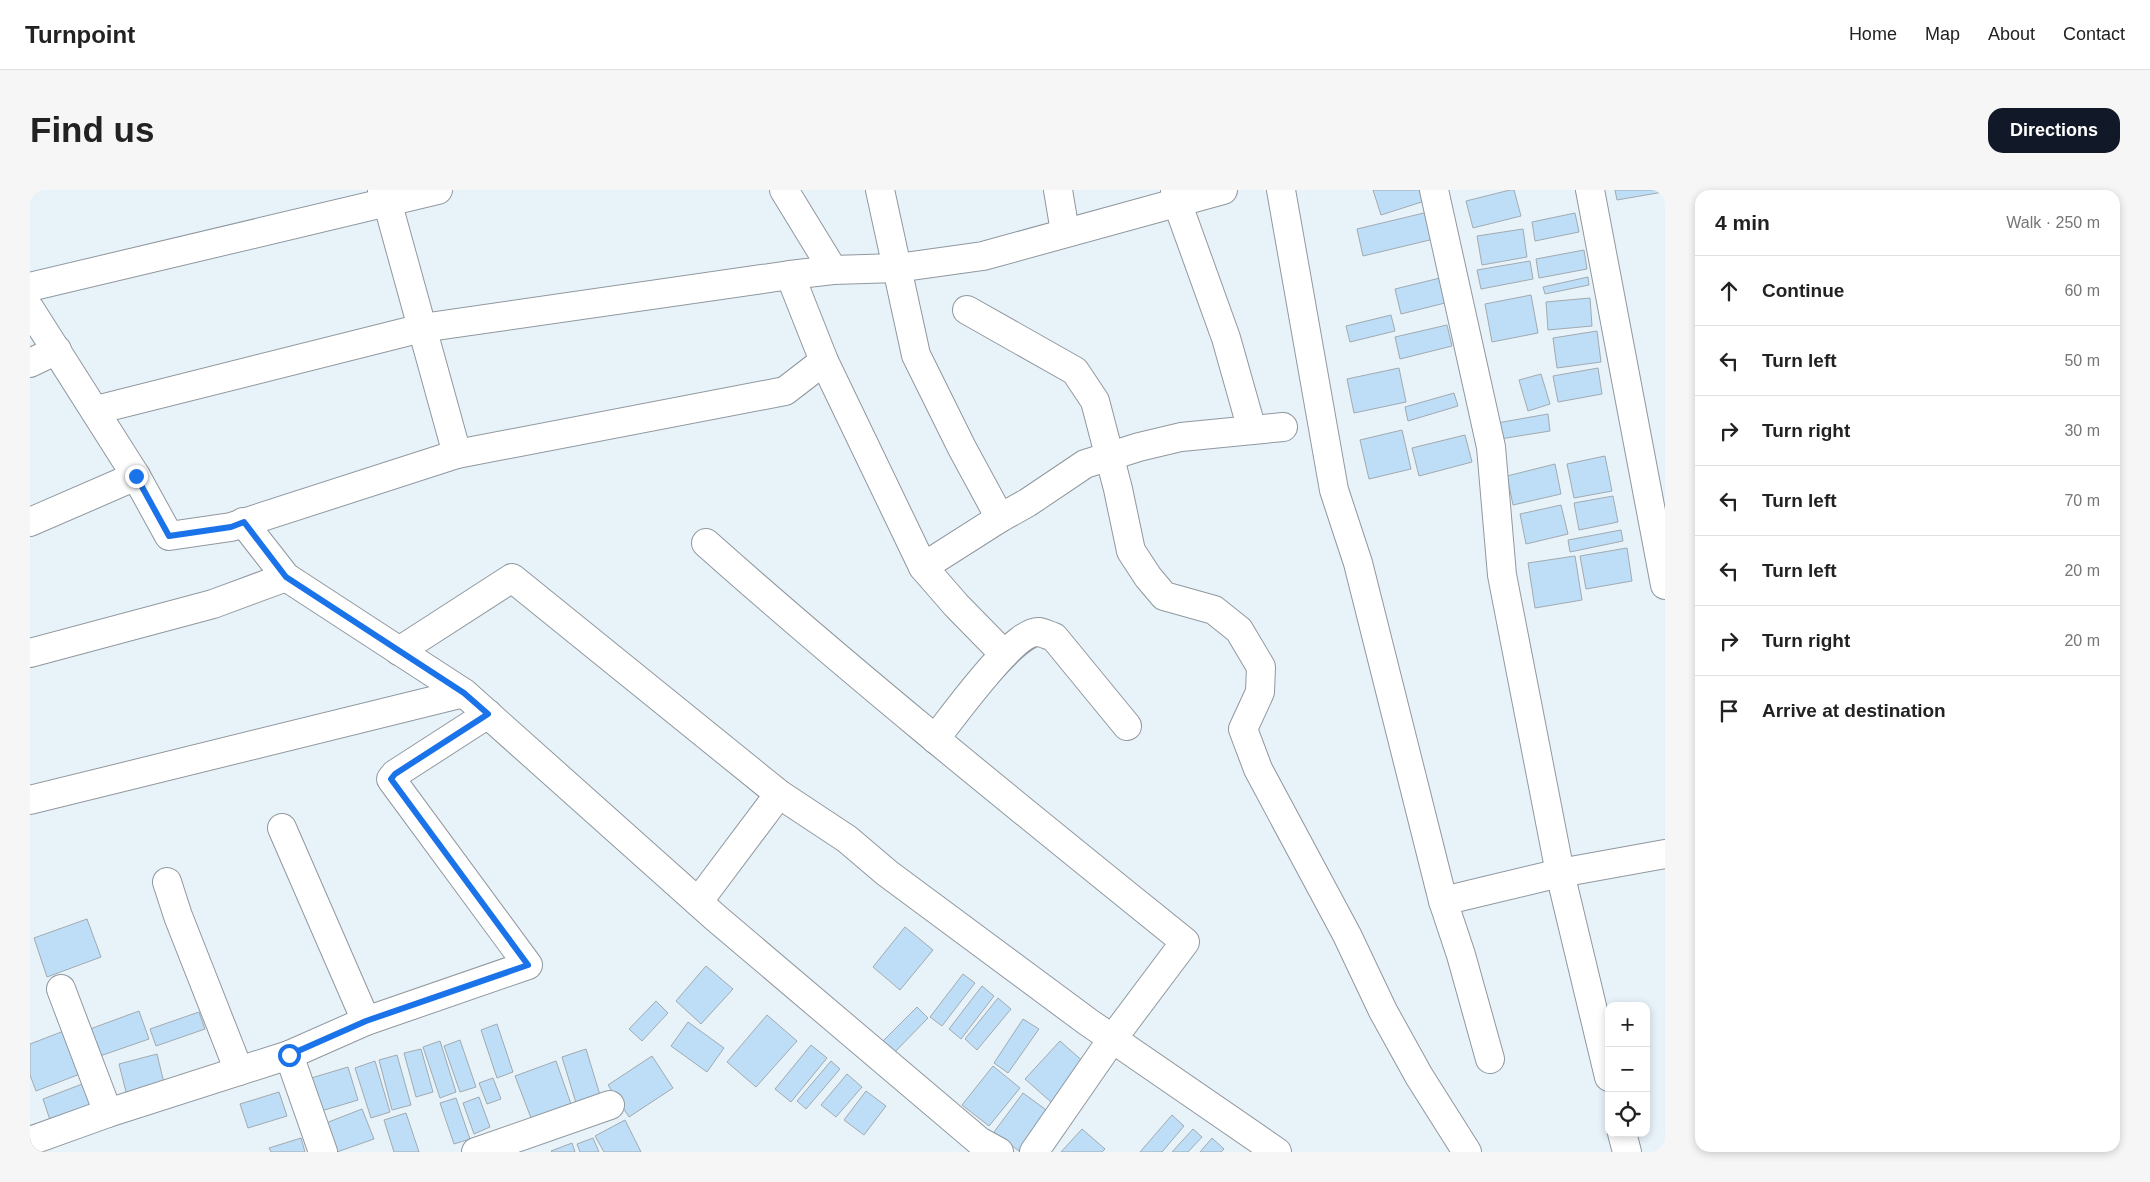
<!DOCTYPE html>
<html lang="en">
<head>
<meta charset="utf-8">
<style>
  body { margin:0; font-family:Helvetica,sans-serif; background:#f6f6f6; color:#222 }
  .controls { position:absolute; right:15px; bottom:15px; display:grid; overflow:hidden; border-radius:10px; box-shadow:0 2px 8px #0003 }
  .controls button { width:45px; height:45px; display:grid; place-items:center; padding:0; border:0; border-bottom:1px solid #e0e0e0; background:#fff; color:#222; font:25px sans-serif }
  .stop { position:absolute; width:15px; height:15px; margin:-11px; border:4px solid #1a73e8; border-radius:50%; background:#fff }
  .stop.end { background:#1a73e8; border-color:#fff; box-shadow:0 1px 5px #0008 }
  .list { margin:0; padding:0; list-style:none }
  h2 { display:flex; justify-content:space-between; align-items:center; height:65px; margin:0; padding:0 20px; font-size:21px }
  h2 small { font-size:16px; font-weight:400; color:#767676 }
  .list li { display:grid; grid-template-columns:32px 1fr auto; gap:15px; align-items:center; box-sizing:border-box; height:70px; padding:0 20px; border-top:1px solid #e0e0e0 }
  .list b { display:block; font-size:19px; white-space:nowrap }
  .list em { font-size:16px; font-style:normal; color:#767676 }
  .icon { flex:none; width:28px; height:28px; fill:none; stroke:currentColor; stroke-width:2; stroke-linecap:round; stroke-linejoin:round }
  .map { position:relative; flex:none; width:1635px; height:962px; overflow:hidden; border-radius:15px }
  header { display:flex; align-items:center; gap:30px; box-sizing:border-box; height:70px; padding:0 25px; background:#fff; border-bottom:1px solid #e0e0e0 }
  header strong { font-size:24px }
  nav { display:flex; gap:28px; margin-inline-start:auto; font-size:18px }
  .intro { display:flex; align-items:center; justify-content:space-between; box-sizing:border-box; height:120px; padding:0 30px }
  h1 { margin:0; font-size:35px }
  .button { padding:12px 22px; border-radius:15px; background:#111827; color:#fff; font-size:18px; font-weight:700 }
  main { display:flex; gap:30px; padding:0 30px }
  aside { flex:1; background:#fff; border-radius:15px; box-shadow:0 2px 8px #0003 }
  .map>svg:first-child { display:block }
</style>
</head>
<body>
<header>
<strong>Turnpoint</strong>
<nav><a>Home</a><a>Map</a><a>About</a><a>Contact</a></nav>
</header>
<div class="intro"><h1>Find us</h1><a class="button">Directions</a></div>
<main>
<div class="map">
<svg width="1635" height="962" viewBox="0 0 1635 962">
  <rect width="100%" height="100%" fill="#e8f2f9"/>
  <g fill="#bddef6" stroke="#a1aab1">
    <path d="M1343,0H1399L1401,9L1351,25Z"/>
    <path d="M1480,0H1484L1491,26L1443,38L1436,11Z"/>
    <path d="M1585,0H1632L1633,2L1587,10Z"/>
    <path d="M1398,22L1404,49L1333,66L1327,39Z"/>
    <path d="M1545,23L1549,42L1505,51L1502,32Z"/>
    <path d="M1493,39L1497,67L1452,75L1447,46Z"/>
    <path d="M1554,60L1557,79L1509,88L1506,69Z"/>
    <path d="M1500,71L1503,89L1451,99L1447,80Z"/>
    <path d="M1558,87L1559,95L1515,104L1513,97Z"/>
    <path d="M1410,88L1415,113L1371,124L1365,99Z"/>
    <path d="M1501,105L1508,143L1462,152L1455,114Z"/>
    <path d="M1560,108L1562,136L1518,140L1516,112Z"/>
    <path d="M1361,125L1365,141L1320,152L1316,136Z"/>
    <path d="M1417,135L1422,156L1370,169L1365,147Z"/>
    <path d="M1567,141L1571,172L1527,178L1523,148Z"/>
    <path d="M1369,178L1376,212L1324,223L1317,189Z"/>
    <path d="M1568,178L1572,204L1528,212L1523,186Z"/>
    <path d="M1511,184L1520,214L1498,221L1489,190Z"/>
    <path d="M1424,203L1428,216L1378,231L1375,217Z"/>
    <path d="M1518,224L1520,241L1470,249L1467,233Z"/>
    <path d="M1372,240L1381,279L1339,289L1330,250Z"/>
    <path d="M1435,245L1442,272L1389,286L1382,258Z"/>
    <path d="M1575,266L1582,301L1544,308L1537,274Z"/>
    <path d="M1525,274L1531,304L1483,315L1477,286Z"/>
    <path d="M1583,306L1588,332L1549,340L1544,313Z"/>
    <path d="M1531,315L1538,344L1496,354L1490,324Z"/>
    <path d="M1591,340L1593,351L1540,362L1538,350Z"/>
    <path d="M1597,358L1602,391L1556,399L1550,366Z"/>
    <path d="M1545,366L1552,410L1505,418L1498,373Z"/>
    <path d="M57,729L71,767L17,787L4,748Z"/>
    <path d="M875,737L903,760L870,800L843,777Z"/>
    <path d="M676,776L703,799L671,834L646,811Z"/>
    <path d="M933,784L945,793L912,836L900,827Z"/>
    <path d="M952,796L964,806L931,849L919,839Z"/>
    <path d="M968,808L981,819L947,860L935,849Z"/>
    <path d="M626,811L638,823L612,851L599,839Z"/>
    <path d="M887,817L898,828L857,870L845,859Z"/>
    <path d="M109,821L119,849L70,866L60,839Z"/>
    <path d="M169,822L175,839L126,856L120,839Z"/>
    <path d="M737,825L767,851L726,897L697,872Z"/>
    <path d="M993,829L1009,839L978,883L964,873Z"/>
    <path d="M658,832L694,858L677,882L641,856Z"/>
    <path d="M467,834L483,882L467,888L451,840Z"/>
    <path d="M39,839L55,882L6,901L0,885V854Z"/>
    <path d="M430,850L446,897L430,902L414,856Z"/>
    <path d="M410,851L426,902L410,908L393,857Z"/>
    <path d="M1030,851L1056,874L1021,912L995,889Z"/>
    <path d="M781,855L797,868L761,912L745,899Z"/>
    <path d="M391,859L403,902L386,907L374,863Z"/>
    <path d="M556,859L570,905L546,913L532,867Z"/>
    <path d="M127,864L135,897L97,906L89,874Z"/>
    <path d="M367,865L381,915L362,920L349,870Z"/>
    <path d="M622,866L643,898L599,927L578,895Z"/>
    <path d="M345,871L360,922L341,928L325,878Z"/>
    <path d="M526,871L541,914L501,928L485,886Z"/>
    <path d="M801,871L810,879L776,919L767,911Z"/>
    <path d="M963,876L990,898L959,936L932,915Z"/>
    <path d="M318,877L328,910L288,922L278,889Z"/>
    <path d="M817,884L832,897L806,927L791,915Z"/>
    <path d="M463,888L471,909L457,914L449,893Z"/>
    <path d="M55,893L65,920L22,936L13,909Z"/>
    <path d="M836,901L856,916L834,945L814,930Z"/>
    <path d="M249,902L257,926L218,938L210,914Z"/>
    <path d="M993,903L1019,922L989,961L964,942Z"/>
    <path d="M449,907L460,937L444,944L433,913Z"/>
    <path d="M426,908L440,949L424,954L410,913Z"/>
    <path d="M332,919L344,949L307,962L296,933Z"/>
    <path d="M376,923L389,962H364L354,930Z"/>
    <path d="M1142,925L1154,936L1132,962H1110Z"/>
    <path d="M595,930L611,962H574L565,946Z"/>
    <path d="M1052,939L1075,959L1072,962H1031Z"/>
    <path d="M1163,939L1172,947L1158,962H1142Z"/>
    <path d="M271,948L275,962H241L239,958Z"/>
    <path d="M563,948L569,962H550L547,954Z"/>
    <path d="M1182,948L1194,959L1191,962H1170Z"/>
    <path d="M542,953L545,962H522L521,961Z"/>
  </g>
  <g fill="none" stroke-linecap="round" stroke-linejoin="round">
    <defs>
      <g id="minor">
        <path d="M352,0L357,11L427,264"/>
        <path d="M754,0L803,80"/>
        <path d="M850,0L886,165L932,258L970,328"/>
        <path d="M1028,0L1035,42"/>
        <path d="M1145,0L1147,12L1196,148L1222,240"/>
        <path d="M1251,0L1304,300L1328,373L1413,711L1530,683L1635,664"/>
        <path d="M1404,0L1461,257L1472,385L1530,683L1579,887"/>
        <path d="M1560,0L1635,395"/>
        <path d="M760,85L794,171L893,377L926,415L974,464"/>
        <path d="M0,97L408,0"/>
        <path d="M0,119L106,286L139,346L201,337L427,264L755,201L794,171"/>
        <path d="M937,120L1045,181L1065,211L1088,299L1101,361L1118,387L1134,406L1184,420L1209,440L1231,477L1230,502L1213,539L1228,579L1317,745L1353,821L1389,886L1437,962"/>
        <path d="M0,173L27,160"/>
        <path d="M66,220L392,138L760,85L803,80L867,78L953,66L1193,0"/>
        <path d="M0,332L106,286"/>
        <path d="M213,332L256,387L434,503L686,728L949,951L969,962"/>
        <path d="M676,353C831,491 993,621 1155,752L1083,848L1004,962"/>
        <path d="M893,377L970,328L997,313L1055,274L1109,257L1151,247L1253,237"/>
        <path d="M369,461L482,388L749,604L817,649L857,683L1058,832L1247,962"/>
        <path d="M0,463L183,414L256,387"/>
        <path d="M905,549C922,528 984,440 1009,442C1014,443 1020,446 1024,447L1097,536"/>
        <path d="M0,610L434,503"/>
        <path d="M252,638L336,831"/>
        <path d="M137,692L148,726L209,881"/>
        <path d="M1413,711L1431,765L1460,869"/>
        <path d="M668,712L749,604"/>
        <path d="M31,799L78,923"/>
        <path d="M259,865L293,962"/>
        <path d="M1592,943L1597,962"/>
        <path d="M0,951L78,923L259,865L336,831L498,775L361,589L365,584L458,524"/>
        <path d="M446,962L580,915"/>
      </g>
    </defs>
    <use href="#minor" stroke="#90989f" stroke-width="30"/>
    <use href="#minor" stroke="#fff" stroke-width="28"/>
  </g>
  <g fill="none" stroke-linecap="round" stroke-linejoin="round">
    <path stroke="#1a73e8" stroke-width="6" d="M106,286L139,346L201,337L214,332L256,387L434,503L458,524L365,584L361,589L498,775L336,831L259,865"/>
  </g>
</svg>
<div class="controls">
<button>+</button>
<button>−</button>
<button><svg class="icon" aria-label="locate" viewBox="0 0 24 24"><circle cx="12" cy="12" r="6"/><path d="M12 2v4M12 18v4M2 12h4M18 12h4"/></svg></button>
</div>
<div class="stop" style="left:259px;top:865px"></div>
<div class="stop end" style="left:106px;top:286px"></div>
</div>
<aside>
<h2>4 min<small>Walk · 250 m</small></h2>
<ul class="list">
<li><svg class="icon" aria-label="ahead" viewBox="0 0 24 24"><path d="M12 20V5M6 11l6-6 6 6"/></svg><div><b>Continue</b></div><em>60 m</em></li>
<li><svg class="icon" aria-label="left" viewBox="0 0 24 24"><path d="M17 20v-9H6M10 6l-5 5 5 5"/></svg><div><b>Turn left</b></div><em>50 m</em></li>
<li><svg class="icon" aria-label="right" viewBox="0 0 24 24"><path d="M7 20v-9h11M14 6l5 5-5 5"/></svg><div><b>Turn right</b></div><em>30 m</em></li>
<li><svg class="icon" aria-label="left" viewBox="0 0 24 24"><path d="M17 20v-9H6M10 6l-5 5 5 5"/></svg><div><b>Turn left</b></div><em>70 m</em></li>
<li><svg class="icon" aria-label="left" viewBox="0 0 24 24"><path d="M17 20v-9H6M10 6l-5 5 5 5"/></svg><div><b>Turn left</b></div><em>20 m</em></li>
<li><svg class="icon" aria-label="right" viewBox="0 0 24 24"><path d="M7 20v-9h11M14 6l5 5-5 5"/></svg><div><b>Turn right</b></div><em>20 m</em></li>
<li><svg class="icon" aria-label="arrive" viewBox="0 0 24 24"><path d="M6 21V4h12l-3 4 3 4H6"/></svg><div><b>Arrive at destination</b></div></li>
</ul>
</aside>
</main>
</body>
</html>
